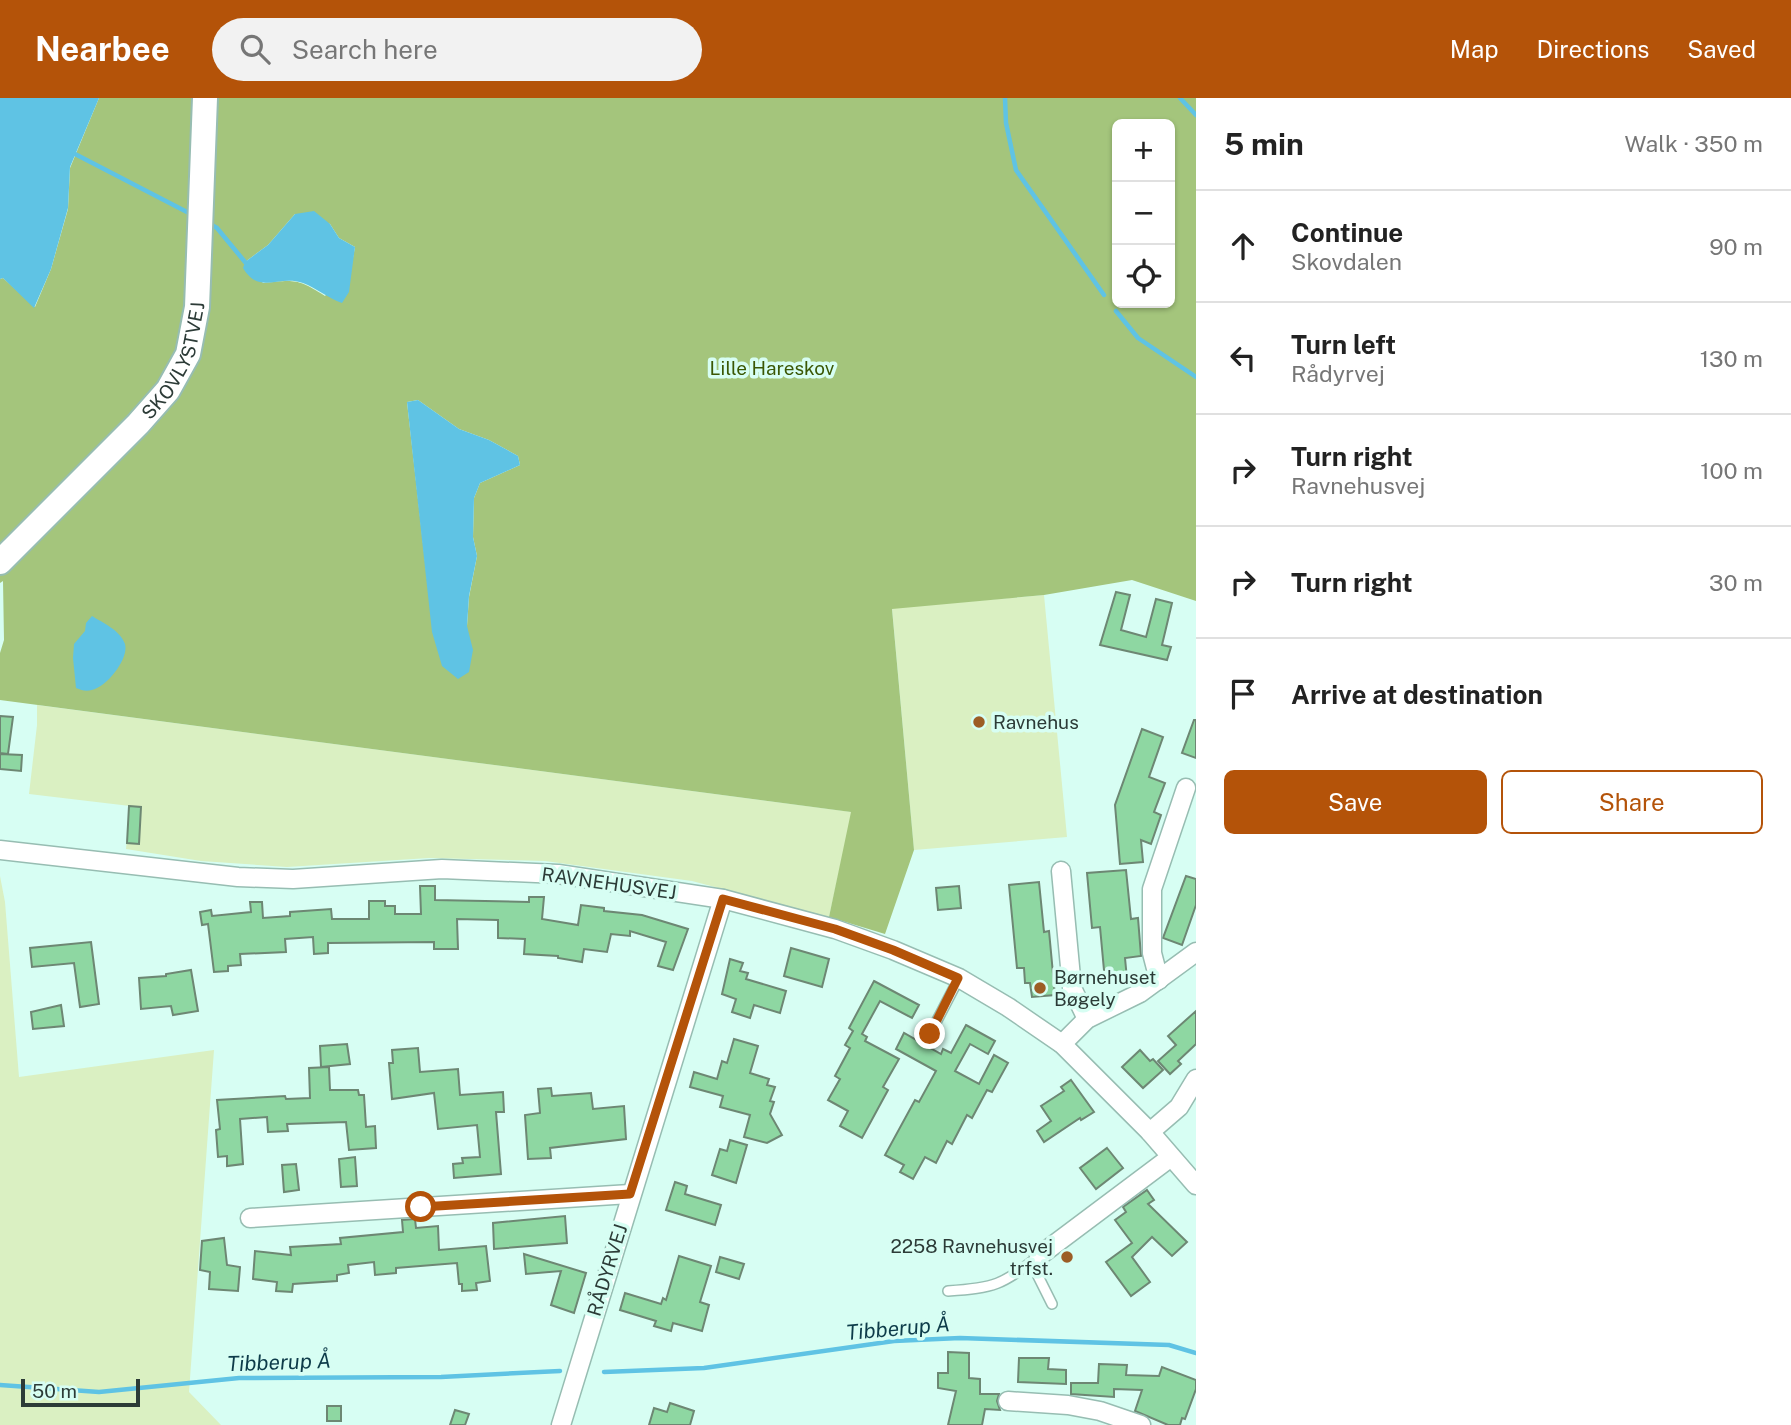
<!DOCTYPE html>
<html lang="en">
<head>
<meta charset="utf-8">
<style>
  body { margin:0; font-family:"Public Sans",sans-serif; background:#f2f2f2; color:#222 }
  .controls { position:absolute; right:21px; top:21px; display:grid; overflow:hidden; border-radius:10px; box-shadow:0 2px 5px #0004 }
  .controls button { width:63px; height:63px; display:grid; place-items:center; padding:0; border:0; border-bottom:2px solid #e0e0e0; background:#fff; color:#222; font:35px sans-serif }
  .scale { position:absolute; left:21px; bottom:18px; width:119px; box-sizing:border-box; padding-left:7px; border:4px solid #2c3b37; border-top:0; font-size:19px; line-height:24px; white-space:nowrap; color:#2c3b37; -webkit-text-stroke:5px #d7fef3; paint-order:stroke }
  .stop { position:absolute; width:21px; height:21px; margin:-16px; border:5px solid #b45309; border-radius:50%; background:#fff }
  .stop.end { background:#b45309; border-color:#fff; box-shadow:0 2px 7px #0008 }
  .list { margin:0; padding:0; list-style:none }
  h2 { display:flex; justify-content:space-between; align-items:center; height:91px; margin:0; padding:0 28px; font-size:30px }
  h2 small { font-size:23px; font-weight:400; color:#767676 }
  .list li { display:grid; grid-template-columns:46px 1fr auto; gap:21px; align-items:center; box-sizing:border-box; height:112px; padding:0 28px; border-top:2px solid #e0e0e0 }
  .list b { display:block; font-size:26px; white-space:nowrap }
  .list p { margin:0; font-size:23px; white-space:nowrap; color:#767676 }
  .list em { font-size:23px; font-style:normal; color:#767676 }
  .actions { display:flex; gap:14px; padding:21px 28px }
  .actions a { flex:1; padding:16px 0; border:2px solid #b45309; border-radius:10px; text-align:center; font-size:24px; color:#b45309 }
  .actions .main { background:#b45309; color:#fff }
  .icon { flex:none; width:38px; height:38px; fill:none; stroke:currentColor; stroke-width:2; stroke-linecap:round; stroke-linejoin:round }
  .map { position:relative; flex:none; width:1196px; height:1327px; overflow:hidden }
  header { display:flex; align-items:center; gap:42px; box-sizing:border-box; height:98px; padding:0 35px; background:#b45309; color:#fff }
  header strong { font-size:33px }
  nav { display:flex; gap:38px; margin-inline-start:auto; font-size:24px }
  .search { width:490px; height:63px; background:#f2f2f2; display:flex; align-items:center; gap:18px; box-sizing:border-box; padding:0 24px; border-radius:38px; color:#767676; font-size:26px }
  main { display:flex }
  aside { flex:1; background:#fff }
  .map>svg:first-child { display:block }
</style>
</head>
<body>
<header>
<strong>Nearbee</strong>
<div class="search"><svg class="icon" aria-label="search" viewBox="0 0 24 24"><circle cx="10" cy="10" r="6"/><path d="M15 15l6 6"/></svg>Search here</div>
<nav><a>Map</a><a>Directions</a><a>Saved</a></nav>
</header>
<main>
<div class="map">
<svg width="1196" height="1327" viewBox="0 0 1196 1327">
  <rect width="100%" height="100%" fill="#d7fef3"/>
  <g fill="#daf0c2">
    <path d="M1044,497L1067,739L914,752L892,510Z"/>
    <path d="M37,607L852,714L829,819L692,783L545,763L429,760L287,769L201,763L126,751L130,708L29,696L37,627Z"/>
    <path d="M0,778L5,804L19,979L214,952L189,1294L221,1327H0Z"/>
  </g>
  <path fill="#a4c57c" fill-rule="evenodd" d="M99,0H1196V503L1132,482L1044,497L892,511L914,752L885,836L829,819L851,714L0,602V555L4,542L3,483L0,485V181L3,180L35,209L51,171L68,111L70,70ZM1117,26H1170V205H1117ZM295,116L330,126L339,140L355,149L352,165L325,198C297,180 294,182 263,185L245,164L268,147ZM418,302L459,331L489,342L518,358L520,367L480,385L474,400L473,439L477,458L469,499L467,528L428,490L407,304Z"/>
  <g fill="#5fc3e4">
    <path d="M0,0H99L70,69L68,110L51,171L34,210L3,180L0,181Z"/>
    <path d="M314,113L330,126L339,140L355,149L349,194L342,205C328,200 316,190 303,185C278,176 260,198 243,170L245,164L268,147L295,116Z"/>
    <path d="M418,302L459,331L489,342L518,358L520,367L480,385L474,400L473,439L477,458L469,498L467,528L473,552L469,574L458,581L442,568L432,534L407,304Z"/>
    <path d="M92,518C103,525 120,532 125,546C129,560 109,585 97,590C89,594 83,593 76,590L73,560L74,546L85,533L86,525Z"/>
  </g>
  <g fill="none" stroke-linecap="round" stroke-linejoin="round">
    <g stroke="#5fc3e4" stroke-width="4.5">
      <path d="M1005,0L1006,25L1016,72L1104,197"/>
      <path d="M1180,0L1196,17"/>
      <path d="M75,56L187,114"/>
      <path d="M212,127L217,130L245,164"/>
      <path d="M1116,213L1138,240L1196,279"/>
      <path d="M604,1274L704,1270L894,1243L960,1240L1169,1247L1196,1255"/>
      <path d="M0,1287L99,1294L239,1280L441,1279L560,1273"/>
    </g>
  </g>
  <g fill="#8ed7a2" stroke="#6d8773" stroke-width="2">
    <path d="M1116,494L1130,497L1121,532L1146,539L1156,501L1172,505L1162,547L1171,549L1167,562L1100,547Z"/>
    <path d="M0,618L13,619L8,656L0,655Z"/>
    <path d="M1194,622H1196V660L1182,655Z"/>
    <path d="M1142,631L1163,639L1149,679L1165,685L1154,714L1161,717L1151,746L1141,742L1143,764L1120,766L1115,707Z"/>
    <path d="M0,656L22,657L21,673L0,671Z"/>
    <path d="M129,708L141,709L139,746L127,745Z"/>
    <path d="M1126,772L1131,821L1138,820L1141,858L1125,860L1127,881L1105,883L1100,829L1092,830L1087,775Z"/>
    <path d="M1186,778L1196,781V807L1182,847L1163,840Z"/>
    <path d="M1039,784L1044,834L1049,833L1055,897L1032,899L1030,885H1025L1024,870H1017L1009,787Z"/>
    <path d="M420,788H435V802L529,804V799H544L542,821L578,827L581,807L604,810V813L642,817L688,831L673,872L658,868L666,844L630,833V838L611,836L607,854L584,851L582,864L558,860V858L524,856L525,841L498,840V822L457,821L458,851H434V844L328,845V855L314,856L313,839L285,841L286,854L240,856L241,867L228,868V873L214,874L208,826L202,827L200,814L211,812L212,818L251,814L250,804H262L263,820L290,818V814L331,811L332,821H369V803H385V808H395V816H421Z"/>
    <path d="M959,788L961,810L938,812L936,790Z"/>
    <path d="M91,844L99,906L80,909L74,865L32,869L30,850Z"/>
    <path d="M791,850L829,861L822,889L784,878Z"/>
    <path d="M730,861L743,865L740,873L748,875L746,881L786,893L780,915L754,907L750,920L732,914L736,901L722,896Z"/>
    <path d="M191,872L198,913L173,917L171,908L141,911L139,880L166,878V876Z"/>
    <path d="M874,883L919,907L912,920L880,903L862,936L867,939L865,943L899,961L883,989L888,992L862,1040L840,1028L848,1013L828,1002L840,981L835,978L850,950L845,947L853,933L849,930Z"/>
    <path d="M61,907L64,928L33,931L31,914Z"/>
    <path d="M1196,913V946L1178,963L1181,966L1170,976L1158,963L1176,947L1168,938Z"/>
    <path d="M966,927L995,943L988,956L970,946L955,973L979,986L994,957L1008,965L992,994L987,992L972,1020L967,1017L952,1046L947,1043L936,1065L925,1059L913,1081L900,1074L904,1067L885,1057L915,1002L919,1004L936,973L896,951L904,935L941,956L943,951L951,955Z"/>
    <path d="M734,941L758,948L750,975L769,981L767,987L775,989L770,1003L774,1004L770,1016L782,1037L767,1045L744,1039L750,1017L720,1009L723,998L690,989L694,974L717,981L722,963L727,965Z"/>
    <path d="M347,946L350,966L321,969L320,948Z"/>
    <path d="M418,950L420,974L458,971L460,997L503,994L504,1014H496L501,1076L454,1080L453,1066L463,1065L462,1060L480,1059L477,1027L438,1031L434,995L392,1001L389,965H393L392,952Z"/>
    <path d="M1140,952L1150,963L1153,961L1163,972L1143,990L1122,969Z"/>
    <path d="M329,969L330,992H358L359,997H364L366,1029L375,1028L376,1050L349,1052L346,1024L287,1026L288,1033L268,1034L267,1019L240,1021L243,1066L227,1068V1058L218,1059L216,1032L220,1031L217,1002L285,998L286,1001L310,1000L309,970Z"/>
    <path d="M1071,982L1094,1014L1081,1022L1080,1020L1044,1044L1037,1033L1051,1023L1041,1008L1064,993L1061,989Z"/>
    <path d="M551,990L552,998L591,995L593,1011L624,1008L626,1041L550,1050L551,1060L528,1061L525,1017L540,1015L538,991Z"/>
    <path d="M730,1042L747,1047L736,1085L712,1077L720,1051L727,1053Z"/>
    <path d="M1107,1050L1123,1070L1096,1091L1080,1070Z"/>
    <path d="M355,1059L357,1088L341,1089L339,1061Z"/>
    <path d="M296,1066L299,1092L284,1094L282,1067Z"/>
    <path d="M675,1084L687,1088L685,1096L721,1107L715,1127L666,1112Z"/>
    <path d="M1147,1092L1154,1102L1148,1106L1187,1144L1172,1158L1152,1139L1132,1159L1150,1184L1131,1198L1106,1164L1132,1145L1115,1122L1126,1114L1123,1109Z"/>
    <path d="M565,1118L567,1145L494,1151L493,1125Z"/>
    <path d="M415,1121L416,1130L438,1128L439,1152L486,1148L490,1183L476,1185L477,1192L462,1193V1186H459L457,1165L396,1170V1175L375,1177L374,1164L348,1167L349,1175L337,1177V1183L293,1186L292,1194L276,1193L277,1184L253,1181L255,1153L291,1157L290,1149L341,1146L340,1140L403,1134L402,1122Z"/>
    <path d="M224,1140L227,1167L240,1169L238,1193L209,1191L210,1174L200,1172L202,1143Z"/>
    <path d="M524,1156L586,1175L574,1215L551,1207L561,1173L526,1176Z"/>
    <path d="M679,1158L711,1168L700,1204L709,1207L702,1233L673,1225L671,1233L654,1228L656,1223L620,1212L625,1195L661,1206L663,1200L666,1202Z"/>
    <path d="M720,1159L744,1166L739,1181L716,1174Z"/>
    <path d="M948,1254L969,1255V1280L980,1281V1296H999L997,1303L1000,1312L985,1311L982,1327H948L956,1293L938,1290V1275H948Z"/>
    <path d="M1019,1260H1049L1048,1271L1066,1272V1286L1018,1284Z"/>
    <path d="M1099,1266L1127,1267L1126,1277L1159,1278L1162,1269L1196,1282V1291L1185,1321L1182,1320L1180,1327H1168L1135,1313L1142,1292L1114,1291V1299L1071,1296V1285H1098Z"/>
    <path d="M670,1305L694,1313L690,1327H649L654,1310L667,1314Z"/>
    <rect x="327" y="1308" width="14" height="15"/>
    <path d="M455,1312L469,1316L465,1327H450Z"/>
  </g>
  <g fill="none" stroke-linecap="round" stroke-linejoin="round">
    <defs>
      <g id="lane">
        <path d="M930,936L959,880"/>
        <path d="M1029,1167L1037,1176L1052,1206"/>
        <path d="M948,1193C994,1190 1003,1187 1039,1158"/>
      </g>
      <g id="street">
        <path d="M0,752L238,779L293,781L442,771L558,776L723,801L835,831L893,852L959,880L1008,909L1062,946L1150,1034L1196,1087"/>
        <path d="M1061,773L1072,890L1087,921"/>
        <path d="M1159,882L1152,855V791L1186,690"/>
        <path d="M1062,946L1087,921L1140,895L1196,854"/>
        <path d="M1150,1034L1179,1009L1196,981"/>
        <path d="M250,1120L630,1096"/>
        <path d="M1039,1158L1171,1059"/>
        <path d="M1008,1303L1068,1307L1100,1313L1141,1327"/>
        <path d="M561,1327L723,801"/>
      </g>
      <g id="secondary">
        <path id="s1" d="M0,464L138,326L168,292L188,256L197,209L205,0"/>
      </g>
    </defs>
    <use href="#lane" stroke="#97bdb2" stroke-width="12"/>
    <use href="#street" stroke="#97bdb2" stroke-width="21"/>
    <use href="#secondary" stroke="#97bdb2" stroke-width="28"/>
    <use href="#lane" stroke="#fff" stroke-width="9"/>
    <use href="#street" stroke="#fff" stroke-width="18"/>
    <use href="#secondary" stroke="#fff" stroke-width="24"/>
  </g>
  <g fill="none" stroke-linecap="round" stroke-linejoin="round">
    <path stroke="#b45309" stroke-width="9" d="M421,1109L630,1096L723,801L835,831L893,852L958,880L930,936"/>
  </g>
  <g fill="#9c5d25" stroke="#d7fef3" stroke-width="2.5">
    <circle cx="979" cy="624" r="7"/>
    <circle cx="1040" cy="890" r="7"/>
    <circle cx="1067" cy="1159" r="7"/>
  </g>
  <g text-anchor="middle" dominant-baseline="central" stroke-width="7" stroke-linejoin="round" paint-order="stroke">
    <g font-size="19" fill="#2c3b37" stroke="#d7fef3">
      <text stroke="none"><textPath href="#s1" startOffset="270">SKOVLYSTVEJ</textPath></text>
      <text transform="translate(609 785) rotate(8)">RAVNEHUSVEJ</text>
      <text transform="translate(607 1172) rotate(-73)">RÅDYRVEJ</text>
    </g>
    <g font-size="19" fill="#3a5704" stroke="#d7fef3">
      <text x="772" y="270">Lille Hareskov</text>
    </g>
    <g font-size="19" fill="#2c3b37" stroke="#d7fef3" text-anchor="start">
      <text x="993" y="624">Ravnehus</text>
      <text x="1054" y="879">Børnehuset<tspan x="1054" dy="22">Bøgely</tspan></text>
      <text x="1053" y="1148" text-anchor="end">2258 Ravnehusvej<tspan x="1053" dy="22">trfst.</tspan></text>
    </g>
    <g font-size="21" font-style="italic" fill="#0d3b49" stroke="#d7fef3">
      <text transform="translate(898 1230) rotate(-5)">Tibberup Å</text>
      <text transform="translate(279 1264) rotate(-2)">Tibberup Å</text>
    </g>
  </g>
</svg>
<div class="controls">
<button>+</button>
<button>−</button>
<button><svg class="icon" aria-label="locate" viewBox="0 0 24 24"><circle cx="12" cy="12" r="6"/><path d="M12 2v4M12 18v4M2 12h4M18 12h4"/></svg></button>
</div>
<div class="scale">50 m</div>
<div class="stop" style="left:421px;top:1109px"></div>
<div class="stop end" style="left:930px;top:936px"></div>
</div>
<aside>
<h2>5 min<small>Walk · 350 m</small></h2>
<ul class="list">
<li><svg class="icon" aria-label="ahead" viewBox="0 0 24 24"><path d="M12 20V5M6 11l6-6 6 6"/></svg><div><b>Continue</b><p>Skovdalen</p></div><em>90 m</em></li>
<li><svg class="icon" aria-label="left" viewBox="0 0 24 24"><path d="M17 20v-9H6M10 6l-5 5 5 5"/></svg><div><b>Turn left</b><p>Rådyrvej</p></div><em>130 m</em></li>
<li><svg class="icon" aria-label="right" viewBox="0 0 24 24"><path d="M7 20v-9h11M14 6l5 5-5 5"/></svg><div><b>Turn right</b><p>Ravnehusvej</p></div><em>100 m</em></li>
<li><svg class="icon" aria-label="right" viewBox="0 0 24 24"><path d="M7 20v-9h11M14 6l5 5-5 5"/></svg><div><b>Turn right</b></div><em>30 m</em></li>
<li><svg class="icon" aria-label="arrive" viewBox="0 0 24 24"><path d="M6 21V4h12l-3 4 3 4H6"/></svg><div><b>Arrive at destination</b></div></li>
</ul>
<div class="actions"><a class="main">Save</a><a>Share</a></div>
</aside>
</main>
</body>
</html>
